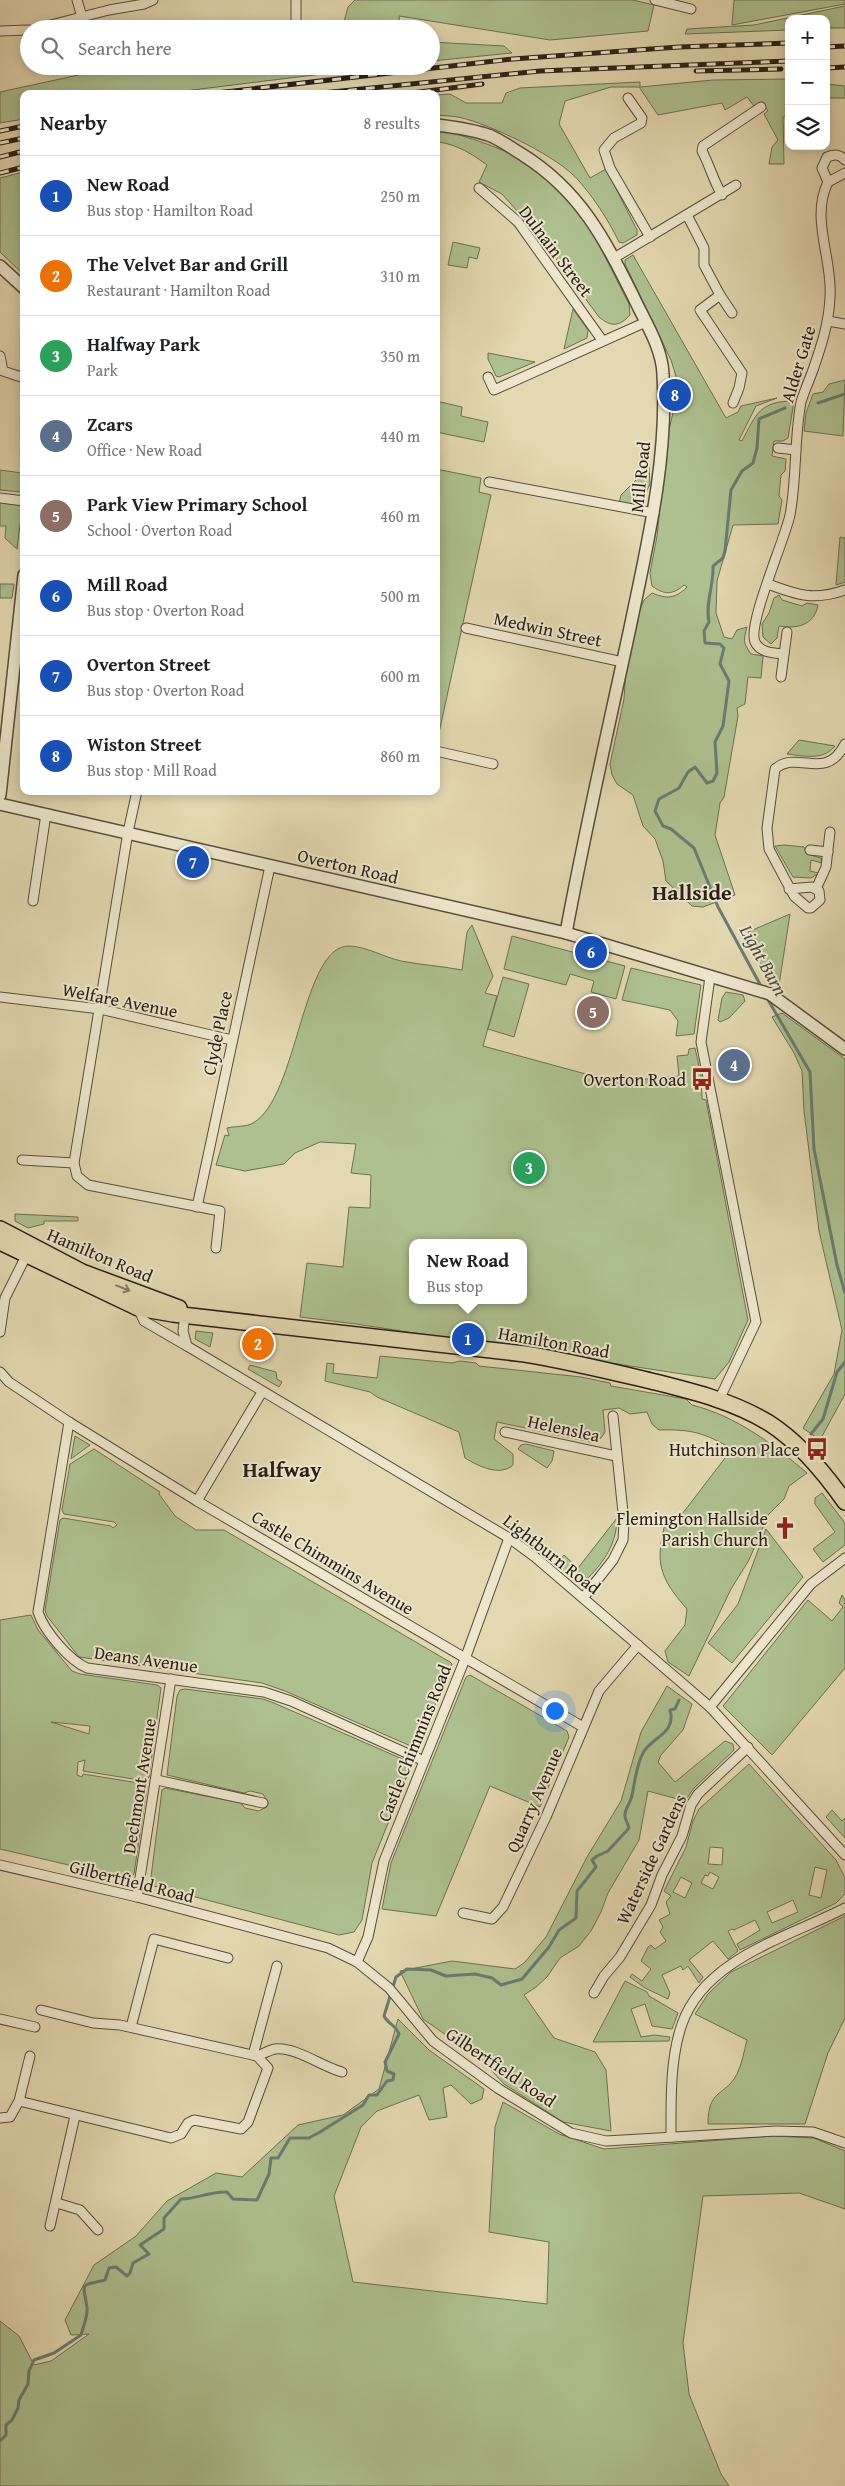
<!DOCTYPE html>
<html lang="en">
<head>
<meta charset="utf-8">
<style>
  body { margin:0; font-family:"Gentium Book Plus",serif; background:#f2f2f2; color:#202124 }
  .controls { position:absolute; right:15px; top:15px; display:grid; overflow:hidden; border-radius:10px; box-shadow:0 2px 12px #0003 }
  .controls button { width:45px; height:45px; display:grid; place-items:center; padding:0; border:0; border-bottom:1px solid #e0e0e0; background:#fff; color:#202124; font:25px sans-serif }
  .you { position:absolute; left:554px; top:1710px; width:18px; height:18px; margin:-12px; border:4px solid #fff; border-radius:50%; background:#1a73e8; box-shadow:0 0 0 8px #1a73e833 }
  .badge { display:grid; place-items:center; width:32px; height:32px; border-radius:50%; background:#1a73e8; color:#fff; font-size:16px; font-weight:700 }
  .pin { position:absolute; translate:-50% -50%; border:2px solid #fff; box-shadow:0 1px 5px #0006 }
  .popup { position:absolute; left:409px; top:1239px; width:118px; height:65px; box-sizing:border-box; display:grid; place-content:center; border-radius:10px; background:#fff; filter:drop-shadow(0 1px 4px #0005); font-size:16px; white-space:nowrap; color:#757577 }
  .popup b { font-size:19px; color:#202124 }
  .popup::after { content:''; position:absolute; left:50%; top:100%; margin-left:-10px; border:10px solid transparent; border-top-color:#fff }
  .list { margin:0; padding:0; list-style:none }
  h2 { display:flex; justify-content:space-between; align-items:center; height:65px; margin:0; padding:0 20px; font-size:21px }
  h2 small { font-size:16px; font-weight:400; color:#757577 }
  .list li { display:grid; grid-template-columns:32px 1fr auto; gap:15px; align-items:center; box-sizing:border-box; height:80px; padding:0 20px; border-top:1px solid #e0e0e0 }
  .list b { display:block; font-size:19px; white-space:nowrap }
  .list p { margin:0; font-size:16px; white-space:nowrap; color:#757577 }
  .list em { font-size:16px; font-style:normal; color:#757577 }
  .icon { flex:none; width:28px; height:28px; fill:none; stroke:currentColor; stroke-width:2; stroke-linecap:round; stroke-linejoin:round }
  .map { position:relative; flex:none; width:845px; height:2486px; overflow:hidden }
  .search { position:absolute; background:#fff; box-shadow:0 2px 12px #0003; left:20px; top:20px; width:420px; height:55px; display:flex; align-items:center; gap:12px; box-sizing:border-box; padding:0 18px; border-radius:28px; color:#757577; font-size:19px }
  .panel { position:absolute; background:#fff; box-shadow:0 2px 12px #0003; left:20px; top:90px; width:420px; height:705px; border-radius:10px }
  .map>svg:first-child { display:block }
</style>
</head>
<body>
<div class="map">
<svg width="845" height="2486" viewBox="0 0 845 2486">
  <rect width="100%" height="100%" fill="#e3d8b1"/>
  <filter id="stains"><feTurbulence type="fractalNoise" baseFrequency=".004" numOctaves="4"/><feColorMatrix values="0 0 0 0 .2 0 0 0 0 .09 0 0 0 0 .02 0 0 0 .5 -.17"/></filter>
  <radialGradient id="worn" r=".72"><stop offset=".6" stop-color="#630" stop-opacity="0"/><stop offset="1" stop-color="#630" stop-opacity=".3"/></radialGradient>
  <g fill="#aec090" stroke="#6c7053" fill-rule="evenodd">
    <path d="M355,0H633L654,5L648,31L550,40L399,16L400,29H342L348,7Z"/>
    <path d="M734,0H845V4L732,25Z"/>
    <path d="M845,6V28H826V19H789V30L685,34L687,29L754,25Z"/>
    <path d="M431,42L504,46L512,53L431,61Z"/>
    <path d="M120,66H387L160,94H24V119L0,123V92Z"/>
    <path d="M789,79V115L783,117L784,164H769L772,147L778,140L764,114L768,111L762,102L754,106L747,97L725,110L722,103L658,115L639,87H611L565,101L559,124L590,178L606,169L637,230V235L623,243L619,242C609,221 594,198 579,181C559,157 497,128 466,119C457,116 446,116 436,115V95L450,94L466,103H502L506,93L520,88L640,82V87L713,80Z"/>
    <path d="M826,84L845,86V98H826Z"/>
    <path d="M441,130C475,139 511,150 540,171C583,204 605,258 629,304L630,315C619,327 611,327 599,317L535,231L502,194L479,182L487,165C472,154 458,145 439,142L436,139L437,131Z"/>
    <path d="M24,172V275L0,252V178Z"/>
    <path d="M453,242L480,248L477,259L469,257L467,268L448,265Z"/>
    <path d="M633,255L726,418L738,412L741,406L777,398L756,406L739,440L742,441C756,414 760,401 794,401L788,438L783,441H774L772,456L786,459L785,471L781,475L779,496L782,500L778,524L733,525L717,581L716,613L724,637L732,639L737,630L747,627C744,640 742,641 751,654L763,656L761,678L748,677L745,704L737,708L738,716L724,797L720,803L715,835L735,895L703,907L692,906L666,881L663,861L655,839L643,826L633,795L617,784L612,775L610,764L624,699L626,669L634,622L644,600L652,593C667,599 675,599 687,587L684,585C673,595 664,595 652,586L650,573L657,536L667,439L679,386L671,360L625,264V260Z"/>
    <path d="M573,309L588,330L587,338L564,349Z"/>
    <path d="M488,353L535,362L499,377L496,376L488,359Z"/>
    <path d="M845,380L843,436L804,431L806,413L813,394L823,392L829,384Z"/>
    <path d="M436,401L462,407L461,416L488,422L484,442L436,432Z"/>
    <path d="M649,467L650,484L640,505L619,503L621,495Z"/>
    <path d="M436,469L481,478L479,492L491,495L437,742Z"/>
    <path d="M0,470L22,473L21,492L0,490Z"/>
    <path d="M0,502L19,505L22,509L17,549L5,538L6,526H0Z"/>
    <path d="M840,537L845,538V582L836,585Z"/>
    <path d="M0,584H14L12,598H0Z"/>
    <path d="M779,595L782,600L802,606L807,603L818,605C814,626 796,629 779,626L777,638L771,644L763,637L762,624L769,613L774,598Z"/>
    <path d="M799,740L835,746C823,761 804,756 787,754Z"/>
    <path d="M784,845L804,847L807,854L821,858L822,863L811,860L810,871L819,873L811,878L793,877L775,846Z"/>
    <path d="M790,914L779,985L766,978L748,932Z"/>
    <path d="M472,925L493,976L485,993L497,996L483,1046L615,1082L679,1076L677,1056L688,1055L689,1049L695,1048L701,1075L702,1099L706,1100L748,1320L729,1362L715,1379L356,1324L300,1317L307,1263L343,1267L349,1207L370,1208L371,1175L351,1173L356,1144L320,1142L295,1153L284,1164L245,1171L216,1165L225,1135L229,1136L227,1128C235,1126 247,1127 253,1123C298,1098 302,943 350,946C367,947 384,957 401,961C421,965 442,966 462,970L467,932ZM413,1243H523V1300H413Z"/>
    <path d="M512,936L625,966L616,999L591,992L594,981L570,974L566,985L504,969Z"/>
    <path d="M631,968L701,985L694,1034L676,1036L678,1021L670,1010L622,1000Z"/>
    <path d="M503,977L529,984L514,1037L488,1029Z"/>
    <path d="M726,992L743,995L745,1001L729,1018L720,1022L718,1020L722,998Z"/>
    <path d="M782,1013L845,1059V1394L820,1440L803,1428L834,1374L842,1330L819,1231L804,1111L802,1071L794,1053L772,1017Z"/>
    <path d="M15,1214L78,1217V1221H44V1224L28,1228L15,1221Z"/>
    <path d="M196,1331L213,1333L210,1347L195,1339Z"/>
    <path d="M380,1356L452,1363L460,1361L476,1363L479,1366L581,1377L610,1383L611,1386L686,1399L692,1405C736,1416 773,1444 807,1473L789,1486L784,1499L768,1515L749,1560L731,1589L689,1676L668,1662L665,1651L685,1625L687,1609C658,1576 655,1562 666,1520L672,1516L679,1518L732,1449C705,1433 691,1429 659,1430L652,1424L647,1412L630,1414L619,1408L603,1410L605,1432L601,1438L591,1442L497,1422L494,1439L513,1454V1465C500,1477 478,1466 465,1458L459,1432L377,1397L370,1392L325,1381L327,1363L334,1364L333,1373L377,1378Z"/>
    <path d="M250,1365L276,1372L277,1379L282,1382L279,1387L248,1369Z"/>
    <path d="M75,1436L90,1445L71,1459Z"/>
    <path d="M526,1444L554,1451L552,1461L547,1468L518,1449L521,1445Z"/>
    <path d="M94,1449L160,1492L159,1494L175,1516L196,1530H224L450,1662L452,1664L419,1745L413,1747L285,1691L262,1683L79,1657L47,1616L45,1610L60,1520L63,1518L111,1526L113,1528L117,1525L114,1522L64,1514L62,1510L70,1464Z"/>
    <path d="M822,1493L845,1523V1545L823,1562L813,1549L835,1532L815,1504V1498Z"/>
    <path d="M617,1518C617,1542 605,1561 588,1578L574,1579L556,1565L564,1555L578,1568Z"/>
    <path d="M766,1529L803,1577L732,1663L708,1643L738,1604Z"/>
    <path d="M842,1595L845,1600V1668L772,1755L723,1706L808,1600L832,1621L843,1607L839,1603Z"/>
    <path d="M31,1615L38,1630L72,1671L80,1674L157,1685L161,1688L149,1777L146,1781L83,1771L85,1760L78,1762L77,1775L82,1777L83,1774L145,1784L147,1787L134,1874L129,1879L0,1849V1620ZM51,1722L90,1726L89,1734Z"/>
    <path d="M470,1675L567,1731L569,1737L540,1807L490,1786L436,1916L382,1909L391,1863L466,1677Z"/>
    <path d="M667,1686L692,1704L683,1730L661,1755L658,1762L675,1782L725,1741L733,1744L734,1750L694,1788L685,1801L648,1791L639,1840L608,1893L601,1912L591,1931L579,1946L560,1958L547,1977L536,1987L524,1995L554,2038L595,2052L606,2070L611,2131L563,2122L504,2084L467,2044H459L423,2019L400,1971L452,1961L515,1969L524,1963L546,1937L587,1857L621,1801L641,1732Z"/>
    <path d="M185,1689L263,1699L274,1703L407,1761L409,1771L372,1863L362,1920L354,1932L339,1935L150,1885L162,1790L165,1788L241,1803L245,1808L259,1811L266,1807L268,1803L263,1794L250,1791L244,1793L167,1775L177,1696L180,1690Z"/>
    <path d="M749,1764L836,1860L845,1878V1894L836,1903L740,1950L737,1944L760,1930L755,1920L734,1930L732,1929L728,1931L738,1951L728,1959L713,1941L689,1960L703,1977L699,1983L688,1966L683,1970L681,1966L662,1975L670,1993L668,1999L645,1988L630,1977L632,1974L642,1981L651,1969L641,1961L648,1947L651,1945L655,1949L666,1941L660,1932L663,1927L659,1920L670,1914L666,1902L671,1896L664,1891L686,1847L693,1821L699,1809ZM710,1847L723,1848L722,1865L708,1864ZM815,1867L827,1870L821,1898L809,1895ZM710,1872L719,1877L713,1889L701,1883L705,1875L708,1876ZM681,1877L692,1883L685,1898L673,1892ZM793,1900L798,1912L772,1923L767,1912Z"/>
    <path d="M832,1810L842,1821L845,1818V1838L826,1817Z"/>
    <path d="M845,1916V2018L828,2053L805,2124H708C708,2088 725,2097 737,2074C742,2064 744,2051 747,2040L695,2014L708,1994L731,1972Z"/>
    <path d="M625,1981L647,1992L649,1996L678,2013L672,2029L652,2026L645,2004L631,2009L641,2037L654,2035L670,2037L669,2041L593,2042Z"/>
    <path d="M398,2019L429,2050L484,2089L482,2099L471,2104L451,2085L443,2088L447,2117L429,2120L419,2095L377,2111L361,2127L334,2196L353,2282L547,2304L549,2242L489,2232L495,2127L503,2102L559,2134L604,2149L773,2136L814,2138L845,2151V2209L799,2193L703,2196L683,2343L689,2394L721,2474L729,2486H0V2321L19,2336L34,2365L51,2361L89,2334L71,2335L65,2320L94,2265L136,2236L167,2201L216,2173L242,2177L298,2125L343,2115L379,2089Z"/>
  </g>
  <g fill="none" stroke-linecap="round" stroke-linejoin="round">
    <g stroke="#6a7b73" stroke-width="3">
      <path d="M818,403L845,394"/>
      <path d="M762,988L718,907L694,848L671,829L663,826L655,811L659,799L679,788L688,772L695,767L707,783L713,781L717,773L715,742L723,726L729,681L720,664L724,648L720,644L705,643L704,631L709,622C705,603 714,585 713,566L723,558L725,551L731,490L742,471L753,463L757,448L759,419L785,408"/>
      <path d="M767,998L810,1072L814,1149L837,1265L845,1293"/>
      <path d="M811,1434L823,1419L837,1372L845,1362"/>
      <path d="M0,2441L6,2435V2425L12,2420L18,2408L19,2400L28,2384L29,2371L34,2360L54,2353L81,2335C83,2327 88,2316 87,2308C84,2283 77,2286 105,2280L109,2268L116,2267L127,2276L130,2273L133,2263L149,2254L140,2245L164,2229V2218L181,2199C198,2199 210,2191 227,2192L233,2199L257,2200L269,2174L271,2158H278L290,2138H309L320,2132L363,2105L369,2095H377L387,2081L393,2080L394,2074L387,2071L385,2062L399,2034C396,2025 388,2024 384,2016L396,1977L407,1969L431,1970L446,1976L475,1974L492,1978L501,1985L522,1979L549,1947L559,1930L576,1918L577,1891L596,1867L592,1860L597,1856L608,1851L629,1828C628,1823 624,1819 625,1814C626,1807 631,1802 632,1795C635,1782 636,1766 643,1753C651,1737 677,1734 670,1710L675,1709L679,1700"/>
    </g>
    <defs>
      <g id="minor">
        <path d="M77,0L82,17"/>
        <path d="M296,0V19"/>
        <path d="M655,0L691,9"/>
        <path d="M35,29L109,10L144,4L153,0"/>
        <path d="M0,31L29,30"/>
        <path d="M628,98L642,118L641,123L614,138L604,150L610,168L650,237"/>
        <path d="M845,160C839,154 835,154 827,157L822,168L828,182L845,173"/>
        <path d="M479,188L518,222L602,340"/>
        <path d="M722,195C713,180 710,166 702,151L703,146L761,107"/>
        <path d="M687,215L704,248V265L720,295L732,313"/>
        <path d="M614,258L736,185"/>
        <path d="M720,295L700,310L742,373L739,388L733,403"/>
        <path d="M828,321L845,324"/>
        <path d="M0,356L3,371L24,378"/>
        <path d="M488,377L494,390L646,322"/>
        <path d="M778,448L796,450"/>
        <path d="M489,482L654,513"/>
        <path d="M0,498L24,501"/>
        <path d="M768,584C797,595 814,601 845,590"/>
        <path d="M466,628L623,662"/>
        <path d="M784,654C774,653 760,653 755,642C747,625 785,539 790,515C797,478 794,439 801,402C804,392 809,381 813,370C821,347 829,323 830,297C833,259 810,219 828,182"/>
        <path d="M781,677L787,632"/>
        <path d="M436,751L493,764"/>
        <path d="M137,791L128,832L74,1163L77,1176L88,1185L220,1211L216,1248"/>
        <path d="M810,850L828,852"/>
        <path d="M789,889L812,887L819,891L820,900L811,908H808L794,896L769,849L767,828L775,769C798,749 825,783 845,744"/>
        <path d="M816,889L826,867L830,832"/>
        <path d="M33,901L46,814"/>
        <path d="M710,977L701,1042L756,1322L719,1400"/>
        <path d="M0,997L100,1009L232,1040"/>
        <path d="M22,1160L74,1163"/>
        <path d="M197,1207L270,866"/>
        <path d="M138,1308L144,1321L187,1346"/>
        <path d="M185,1314L183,1331L187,1346L509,1538L535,1557L710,1707L845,1855"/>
        <path d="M0,1332L5,1298L26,1256"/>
        <path d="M0,1372L9,1382L69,1422L197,1501L583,1727"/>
        <path d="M69,1422L38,1612C44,1631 69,1660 87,1668L264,1692L291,1701L424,1761"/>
        <path d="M505,1432L616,1456"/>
        <path d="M197,1501L262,1392"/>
        <path d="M583,1598L613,1560L623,1540L624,1522L613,1416"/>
        <path d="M710,1707L811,1584L845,1558"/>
        <path d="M157,1780L263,1803"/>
        <path d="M0,1865L137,1897L328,1948L357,1962L389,1988L433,2041L499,2089L571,2133L606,2141L776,2131L813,2132L845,2143"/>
        <path d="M137,1897L171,1679"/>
        <path d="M463,1913L492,1919L503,1907L546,1817L599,1691L638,1645"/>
        <path d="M357,1962L368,1937L384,1861L465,1659L509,1538"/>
        <path d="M594,1993L604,1976L620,1957L651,1905L662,1875L682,1836L691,1805L698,1794L748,1747"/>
        <path d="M41,2010L93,2023L120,2025L257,2056C263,2054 269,2050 275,2049C294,2046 323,2067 342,2072"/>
        <path d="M0,2019L35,2027"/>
        <path d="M131,2027L154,1939L228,1958"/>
        <path d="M253,2055L277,1966"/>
        <path d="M19,2101L171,2138L181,2134L188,2123L194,2120L241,2129L248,2122L268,2068L257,2056"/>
        <path d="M0,2118L10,2117L19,2101L30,2056"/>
        <path d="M671,2137C671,2100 670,2058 682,2024C705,1958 789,1937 845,1908"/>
        <path d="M57,2203L80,2210L98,2230"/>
        <path d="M50,2226L75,2116"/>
      </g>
      <g id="tertiary">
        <path d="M436,125C454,127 475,130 491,136C502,141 513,149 523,155C580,191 604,238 633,296C644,320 662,347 663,374C668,458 648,541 631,623C609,726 585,829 566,933"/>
        <path d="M0,266L24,288"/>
        <path d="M0,795L24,575"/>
        <path d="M0,804L566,933L770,994L845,1049"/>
      </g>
      <g id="primary">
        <path d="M0,1229L82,1272L179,1308"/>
        <path d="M0,1242L138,1308L173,1314L525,1354C568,1361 609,1371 651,1381C691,1391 733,1401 769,1423C800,1443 824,1472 845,1502"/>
      </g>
    </defs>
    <use href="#minor" stroke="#584d3d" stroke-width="11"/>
    <use href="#tertiary" stroke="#584d3d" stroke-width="14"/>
    <use href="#primary" stroke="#291f16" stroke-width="18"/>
    <use href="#minor" stroke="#ede6cc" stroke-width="9"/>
    <use href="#tertiary" stroke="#ede6cc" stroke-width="11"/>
    <use href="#primary" stroke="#e3d8b1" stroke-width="15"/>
    <defs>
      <g id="rail">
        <path d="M826,47L845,46"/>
        <path d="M826,68L845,67"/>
        <path d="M696,71L781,69"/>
        <path d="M207,94L513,59L679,47L789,43"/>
        <path d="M312,94L540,71L789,61"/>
        <path d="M404,94L482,84"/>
        <path d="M0,131L24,126"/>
        <path d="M0,143L24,138"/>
        <path d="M0,157L24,151"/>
        <path d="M0,173L24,167"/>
      </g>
    </defs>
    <use href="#rail" stroke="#291f16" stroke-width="5"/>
    <use href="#rail" stroke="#ede6cc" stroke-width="3" stroke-dasharray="9" stroke-linecap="butt"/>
  </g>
  <defs><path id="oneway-shaft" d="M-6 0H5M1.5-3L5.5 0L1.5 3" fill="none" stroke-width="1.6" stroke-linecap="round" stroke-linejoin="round" transform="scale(1.25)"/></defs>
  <use stroke="#867c64" href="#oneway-shaft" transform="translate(123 1288) rotate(21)"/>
  <defs>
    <symbol id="bus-bare" viewBox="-9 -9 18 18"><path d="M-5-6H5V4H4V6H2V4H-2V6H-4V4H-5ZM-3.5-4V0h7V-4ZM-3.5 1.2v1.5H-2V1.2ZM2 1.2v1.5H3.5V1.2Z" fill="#8f2418" stroke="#ede6cc" stroke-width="2.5" paint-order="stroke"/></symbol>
    <symbol id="church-bare" viewBox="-9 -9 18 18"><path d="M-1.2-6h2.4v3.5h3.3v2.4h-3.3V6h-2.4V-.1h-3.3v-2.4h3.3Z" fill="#8f2418" stroke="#ede6cc" stroke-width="2.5" paint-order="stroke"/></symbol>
  </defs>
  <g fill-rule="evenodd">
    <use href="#bus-bare" x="686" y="1063" width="32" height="32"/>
    <use href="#bus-bare" x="801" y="1433" width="32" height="32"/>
    <use href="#church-bare" x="769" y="1512" width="32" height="32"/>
  </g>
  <g text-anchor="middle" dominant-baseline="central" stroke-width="4" stroke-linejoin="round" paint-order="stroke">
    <g font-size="18" fill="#291f16" stroke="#ede6cc">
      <text transform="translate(556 251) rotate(53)">Dulnain Street</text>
      <text transform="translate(798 364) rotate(-73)">Alder Gate</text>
      <text transform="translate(640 477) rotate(-84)">Mill Road</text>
      <text transform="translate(548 629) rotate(12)">Medwin Street</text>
      <text transform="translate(348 866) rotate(13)">Overton Road</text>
      <text transform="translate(120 1000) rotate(11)">Welfare Avenue</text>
      <text transform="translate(217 1033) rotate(-78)">Clyde Place</text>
      <text transform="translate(100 1255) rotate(23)">Hamilton Road</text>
      <text transform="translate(554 1342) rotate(10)">Hamilton Road</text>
      <text transform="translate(564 1428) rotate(12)">Helenslea</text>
      <text transform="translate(552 1554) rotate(38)">Lightburn Road</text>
      <text transform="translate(333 1562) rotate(31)">Castle Chimmins Avenue</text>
      <text transform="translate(146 1659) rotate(8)">Deans Avenue</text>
      <text transform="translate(414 1743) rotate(-68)">Castle Chimmins Road</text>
      <text transform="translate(139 1786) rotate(-81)">Dechmont Avenue</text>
      <text transform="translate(534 1800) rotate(-66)">Quarry Avenue</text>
      <text transform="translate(651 1859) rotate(-65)">Waterside Gardens</text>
      <text transform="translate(132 1881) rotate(14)">Gilbertfield Road</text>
      <text transform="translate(501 2067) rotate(34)">Gilbertfield Road</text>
    </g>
    <g font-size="18" fill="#291f16" stroke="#ede6cc" text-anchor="end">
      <text x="686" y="1079">Overton Road</text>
      <text x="800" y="1449">Hutchinson Place</text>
      <text x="768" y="1518">Flemington Hallside<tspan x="768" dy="21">Parish Church</tspan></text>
    </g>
    <g font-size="19" font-style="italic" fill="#4a4d44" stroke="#ede6cc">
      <text transform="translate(764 960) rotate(61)">Light Burn</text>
    </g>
    <g font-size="22" font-weight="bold" fill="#291f16" stroke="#ede6cc">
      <text x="692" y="892">Hallside</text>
      <text x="282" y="1469">Halfway</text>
    </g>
  </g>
  <rect width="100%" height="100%" filter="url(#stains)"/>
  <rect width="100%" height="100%" fill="url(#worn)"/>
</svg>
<div class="controls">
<button>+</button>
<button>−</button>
<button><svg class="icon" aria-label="layers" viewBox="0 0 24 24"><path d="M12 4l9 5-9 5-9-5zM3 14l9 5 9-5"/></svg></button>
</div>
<div class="you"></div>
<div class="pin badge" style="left:468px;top:1339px;background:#1a4fb4">1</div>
<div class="popup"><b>New Road</b>Bus stop</div>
<div class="pin badge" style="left:258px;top:1344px;background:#e8710a">2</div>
<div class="pin badge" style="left:529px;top:1168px;background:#2e9e5b">3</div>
<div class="pin badge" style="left:734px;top:1065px;background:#5c6f8a">4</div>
<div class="pin badge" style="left:593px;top:1012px;background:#8d6e63">5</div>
<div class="pin badge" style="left:591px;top:952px;background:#1a4fb4">6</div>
<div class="pin badge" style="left:193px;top:862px;background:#1a4fb4">7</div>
<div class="pin badge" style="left:675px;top:395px;background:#1a4fb4">8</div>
<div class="search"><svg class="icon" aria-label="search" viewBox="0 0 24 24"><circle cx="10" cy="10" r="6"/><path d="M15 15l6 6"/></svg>Search here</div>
<section class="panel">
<h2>Nearby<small>8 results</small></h2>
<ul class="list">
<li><span class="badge" style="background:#1a4fb4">1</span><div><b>New Road</b><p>Bus stop · Hamilton Road</p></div><em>250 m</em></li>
<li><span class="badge" style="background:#e8710a">2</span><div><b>The Velvet Bar and Grill</b><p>Restaurant · Hamilton Road</p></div><em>310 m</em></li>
<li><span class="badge" style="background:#2e9e5b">3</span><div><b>Halfway Park</b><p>Park</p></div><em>350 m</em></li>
<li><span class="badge" style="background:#5c6f8a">4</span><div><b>Zcars</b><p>Office · New Road</p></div><em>440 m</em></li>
<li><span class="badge" style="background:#8d6e63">5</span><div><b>Park View Primary School</b><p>School · Overton Road</p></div><em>460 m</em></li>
<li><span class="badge" style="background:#1a4fb4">6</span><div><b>Mill Road</b><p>Bus stop · Overton Road</p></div><em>500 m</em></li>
<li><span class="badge" style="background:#1a4fb4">7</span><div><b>Overton Street</b><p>Bus stop · Overton Road</p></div><em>600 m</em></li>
<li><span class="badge" style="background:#1a4fb4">8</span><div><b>Wiston Street</b><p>Bus stop · Mill Road</p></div><em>860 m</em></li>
</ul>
</section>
</div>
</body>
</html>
